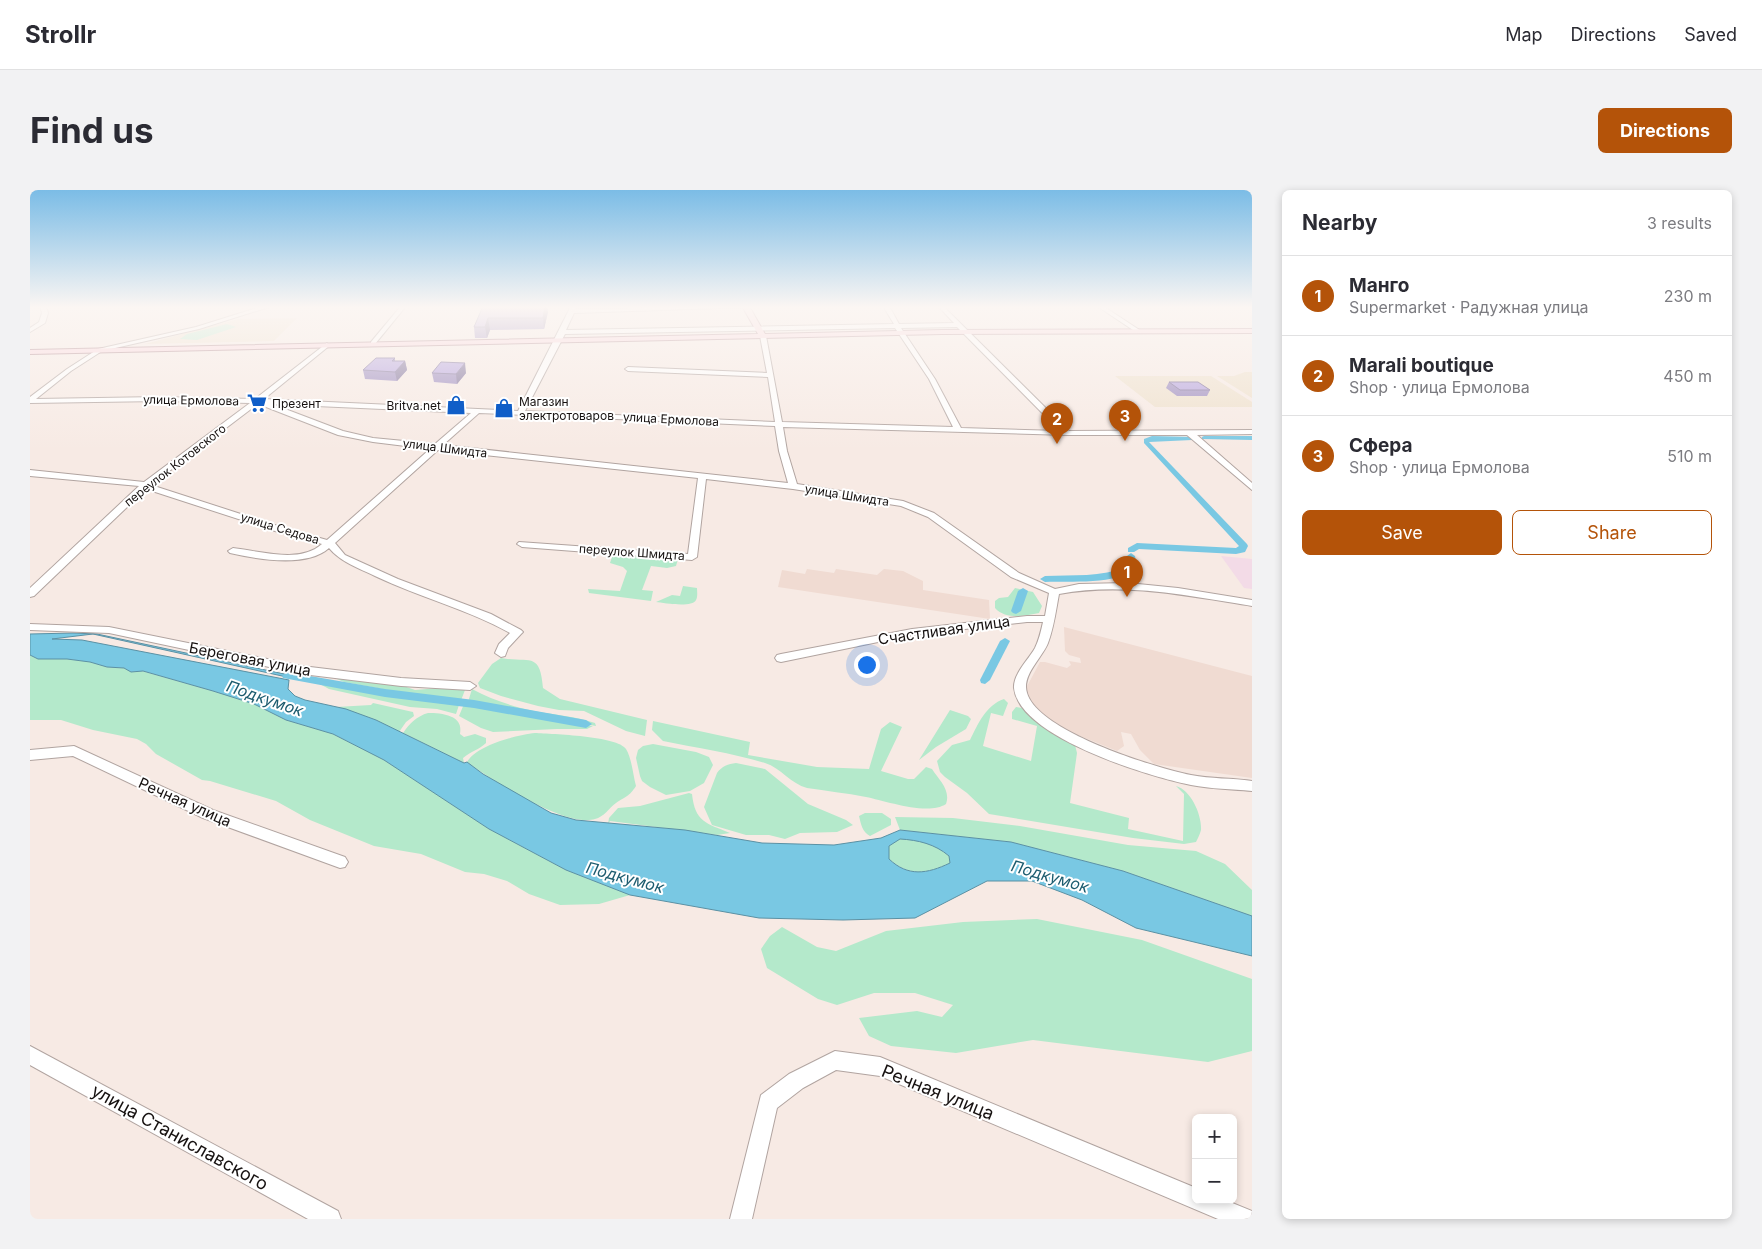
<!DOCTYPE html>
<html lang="en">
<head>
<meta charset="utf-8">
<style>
  body { margin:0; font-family:Inter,sans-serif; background:#f2f2f3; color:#2b2b33 }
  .controls { position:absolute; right:15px; bottom:15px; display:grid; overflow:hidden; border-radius:8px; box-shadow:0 2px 8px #0003 }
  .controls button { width:45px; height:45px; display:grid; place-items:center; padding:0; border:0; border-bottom:1px solid #e1e1e2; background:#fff; color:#2b2b33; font:25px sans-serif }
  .you { position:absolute; left:836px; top:474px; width:18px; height:18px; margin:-12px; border:4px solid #fff; border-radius:50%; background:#1a73e8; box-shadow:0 0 0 8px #1a73e833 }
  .badge { display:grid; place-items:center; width:32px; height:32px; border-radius:50%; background:#b45309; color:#fff; font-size:16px; font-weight:700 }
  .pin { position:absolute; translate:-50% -41px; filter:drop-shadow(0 1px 2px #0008) }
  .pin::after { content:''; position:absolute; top:26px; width:18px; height:15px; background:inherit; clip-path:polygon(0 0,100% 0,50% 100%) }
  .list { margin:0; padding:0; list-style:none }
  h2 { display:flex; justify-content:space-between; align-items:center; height:65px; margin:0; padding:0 20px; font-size:21px }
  h2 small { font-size:16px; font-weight:400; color:#7c7c81 }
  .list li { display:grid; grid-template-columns:32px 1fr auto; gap:15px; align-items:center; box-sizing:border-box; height:80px; padding:0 20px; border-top:1px solid #e1e1e2 }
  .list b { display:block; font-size:19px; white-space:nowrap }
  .list p { margin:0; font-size:16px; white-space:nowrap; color:#7c7c81 }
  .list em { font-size:16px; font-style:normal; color:#7c7c81 }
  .actions { display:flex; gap:10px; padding:15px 20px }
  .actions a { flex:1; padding:11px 0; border:1px solid #b45309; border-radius:8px; text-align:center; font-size:18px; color:#b45309 }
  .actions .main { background:#b45309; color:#fff }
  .map { position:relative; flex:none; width:1222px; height:1029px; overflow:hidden; border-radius:8px }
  header { display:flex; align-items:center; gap:30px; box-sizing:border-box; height:70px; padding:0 25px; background:#fff; border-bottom:1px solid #e1e1e2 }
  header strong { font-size:24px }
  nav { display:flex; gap:28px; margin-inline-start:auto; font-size:18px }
  .intro { display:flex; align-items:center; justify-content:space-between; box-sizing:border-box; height:120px; padding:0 30px }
  h1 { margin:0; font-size:35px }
  .button { padding:12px 22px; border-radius:8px; background:#b45309; color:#fff; font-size:18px; font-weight:700 }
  main { display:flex; gap:30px; padding:0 30px }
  aside { flex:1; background:#fff; border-radius:8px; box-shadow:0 2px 8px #0003 }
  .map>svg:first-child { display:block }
</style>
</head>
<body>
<header>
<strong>Strollr</strong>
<nav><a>Map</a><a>Directions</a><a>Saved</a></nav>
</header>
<div class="intro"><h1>Find us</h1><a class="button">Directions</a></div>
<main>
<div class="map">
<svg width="1222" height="1029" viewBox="0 0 1222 1029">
  <rect width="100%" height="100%" fill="#f7eae4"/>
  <path fill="#f3dbe7" d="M1191,366L1222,369V399L1214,398Z"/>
  <g fill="#f0dbd2">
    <path d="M777,379L804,383L806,379L847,385L854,379L873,381L893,391V400L959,410L960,429L748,397L752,380L775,384Z"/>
    <path d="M1034,437L1222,486V588L1124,574L1110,560L1101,544L1091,542L1094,556L1087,561L1033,539L1010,522L998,510L995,500L1010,472H1015L1037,478L1041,475L1039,471L1051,473L1050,468L1039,465L1035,461Z"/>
  </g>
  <g fill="#efe1cd">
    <path d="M267,128L244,151L115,154L208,129Z"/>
    <path d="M1215,182H1222V208L1187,186H1204Z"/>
    <path d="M1085,186H1181L1222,212V217H1125Z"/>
  </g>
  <g fill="#b4e9cb">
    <path d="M197,134L206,137L167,150L150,149L157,144Z"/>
    <path d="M583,364L648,369L646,376L637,378L621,376L612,400L623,401L621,411L559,403L558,399L590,401L597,381L593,377L580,373Z"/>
    <path d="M653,396L667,398C667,401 668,407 666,410C662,418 634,413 626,412L642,405L650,406Z"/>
    <path d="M985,398L1003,402L1012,416L1009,423C995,426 976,430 965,418V411L969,408L978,407Z"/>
    <path d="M0,465L8,469H37L60,472L77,477L94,478L101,482L112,481L183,501L224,514L256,530L303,544L354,570L459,639L536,680L600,705L569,714L530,715L499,704L477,691L454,684L435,682L391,664L344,656L280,630L246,611L180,591L172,590L126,564L116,554L107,549L63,540L31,530H0Z"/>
    <path d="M471,468C500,473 510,461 513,498L530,509L617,530L615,546L596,541L554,521L529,520L508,516L471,506L450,498L448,493L462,474Z"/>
    <path d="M295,484L368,494L385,500L421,497L435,500L430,513L314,492Z"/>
    <path d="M288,493L429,515L426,524L407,519L380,517L299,499Z"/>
    <path d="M442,499C462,510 482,516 504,521C525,525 545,526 565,533L566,536L438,512Z"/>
    <path d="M974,509L978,513L973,526L961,523L953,556L1001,571L1007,536L982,529V522L986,517L992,518L1014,538L1045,555L1047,563L1040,613L1099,628L1098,639L1153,651L1154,604L1146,596C1161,600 1172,625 1171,640C1170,644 1168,648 1166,652L1154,654L1103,648L959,624L937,603L915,587L910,582L907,571L922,555L940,550C948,534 956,515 974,509Z"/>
    <path d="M343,513L383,522L384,526L376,532L369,542L346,530L306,517L341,515Z"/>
    <path d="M434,514L553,535L563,536L557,539H527L463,542L451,538L429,526Z"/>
    <path d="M920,520L938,526L941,529L936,539L906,557L889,570Z"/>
    <path d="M398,523C412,523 434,525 430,544L434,547L445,544L456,548V553C449,560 441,561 433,568L434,573L373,543C379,534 387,526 398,523Z"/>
    <path d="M623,531L720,552L718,565L787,577L839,579L851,539L860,532L872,537L851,581L878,589H884L896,577L902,579C909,590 921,600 916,614C898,626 856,611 836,607C816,603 796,601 777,598C761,594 751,578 735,573C702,563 667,558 633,551L622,540Z"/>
    <path d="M505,543C522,544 588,546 596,559C602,569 603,585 606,596C599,607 596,606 586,613C579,618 574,627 565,629C536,638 461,590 437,572C447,555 487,545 505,543Z"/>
    <path d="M623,554L666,562L679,567L683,575L674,593L660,601L636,605L620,597L612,591L610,586L606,568L608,560L613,556Z"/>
    <path d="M706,573L735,579L778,614L816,630L823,635L807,642L770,643L755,649L739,645H716L682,635L674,617L687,583C692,576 698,574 706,573Z"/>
    <path d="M659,603L662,604C665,632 676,633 700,643L687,645L580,631L578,634L579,628L588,618L610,616Z"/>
    <path d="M835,623H852L861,629V635L840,646C832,642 831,634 829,626Z"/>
    <path d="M865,627L923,628L990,636L1098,655L1166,661L1195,674L1222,700V726L1093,681L981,652L870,640Z"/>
    <path d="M870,648C888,650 905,654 919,666L920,673C897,684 879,687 859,669V656Z"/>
    <path d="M1007,729L1112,750L1222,789V861L1178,872L1003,850L926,863L861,856L839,846L829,828L887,821L912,827L923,815L885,803H844L807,815L788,809L737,778L731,759L740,746L752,737L787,757L806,761L856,741L933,732Z"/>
  </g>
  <path fill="#79c8e3" stroke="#5b91a4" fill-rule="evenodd" d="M43,443L67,444L273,488L270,490L63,444L22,449L52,450L259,490L258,499L265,506L275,510L316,519L346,530L434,573L437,572L453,584L521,623L546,630L655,640L732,653L804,655L851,648L870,640L981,652L1093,681L1222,726V766L1106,738L1052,710L1002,691H957L885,728L813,730L729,728L600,705L536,680L459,639L354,570L303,544L256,530L224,514L183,501L113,481L101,482L94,478L77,477L60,472L37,469H8L0,465V444ZM870,649C888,650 905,654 919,666L920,673C897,684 878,687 859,669V656Z"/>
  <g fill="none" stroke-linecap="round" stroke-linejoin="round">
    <g fill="#79c8e3" fill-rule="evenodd">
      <path d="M1122,246L1164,247V249L1162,250L1119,252L1217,354L1218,356L1215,362L1206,364L1109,359L1104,362H1098V358L1107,353L1206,358L1209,356L1114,253V249Z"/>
      <path d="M1174,246H1222V250L1172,249V247Z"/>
      <path d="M1101,363L1105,366L1107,378C1088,395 1039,391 1015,392L1010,389L1015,386C1043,385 1071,387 1097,377V366Z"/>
      <path d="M993,398L998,401L991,421L986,424L983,423L981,421L988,401Z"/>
      <path d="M975,448L980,451L960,490L955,494L951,493L950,490L970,451Z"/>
      <path d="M257,482L355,499L444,510L556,530L562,534L556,538L444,518L355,507L253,488L252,486Z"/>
    </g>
    <defs>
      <g id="minor">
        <path d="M10,116H16L18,123L15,133L0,142V138L9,132L12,123Z"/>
        <path d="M233,116H242L169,139L72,161L41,181L6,209L130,207L225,209L297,153L299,156L234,209L488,221L541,116H547L545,119L752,116L544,123L536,140L864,134L853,116H859L869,134L924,133L908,116H913L1039,241L1222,240V244L1167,245L1222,293V300L1157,245H1037L753,237L757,261L767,294L873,311L904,323L989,383L1025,399L1049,394L1098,393L1148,398L1222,410V416C1158,406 1094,392 1029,404C1026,420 1024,437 1018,453C1013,466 996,481 996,497C997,539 1126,578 1161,585C1181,589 1202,588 1222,591V601C1202,599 1181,599 1161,595C1120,587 989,547 984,498C983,484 999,469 1005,458C1009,450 1011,441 1013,432H997L882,445L751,472L747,471L745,468L747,465L751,464L882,439L997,426H1015L1019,403L981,387L898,327L871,316L763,299L676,289L667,367L662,370L492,357L487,354L489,352L658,364L668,288L408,260L305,353L315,365L368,389L461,424L491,440L493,442L491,444L478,458L475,466L471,467L465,463L469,454L480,443C437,419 389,407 345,386C328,378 311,372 299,358C277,378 226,369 200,363L198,361L203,358C230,361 270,374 292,354L245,341L116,299L4,406L0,407V398L109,296L0,286V280L114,292L220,213L130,211L0,213V207L37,179L68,159L166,137ZM927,137L1030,241L931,238L905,189L871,138ZM865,138L899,189L923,237L752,232L736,146L733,144L730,146L737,183L598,177L595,179L598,181L738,187L745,232L495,221L535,144ZM229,213L236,214V217L308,245L343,252L400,259L297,350L251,337L121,295ZM242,214L441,223L405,254L343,248L313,241ZM449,223L745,236L749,261L758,293L413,255Z"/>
        <path d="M371,116H376L345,154H341V152Z"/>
        <path d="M1067,116H1073L1111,141L1106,142Z"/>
        <path d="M0,434L79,437L272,476L371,488L440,492L446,496L440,500L371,496L272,484L79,443L0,440Z"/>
        <path d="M44,556L183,620L315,667L318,672L315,677L310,678L173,628L43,566L0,570V560Z"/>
        <path d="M0,856L308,1021L311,1029H278L0,875Z"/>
        <path d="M805,861L850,867L1166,998V1010H1195L1222,1021V1029H1188L850,886L806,880L773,898L747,918L722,1029H700L731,905L759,884Z"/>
      </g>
      <path id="major" d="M712,116H719L735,144L912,140L1222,139V143L912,144L0,164V160L728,144Z"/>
    </defs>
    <use href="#minor" stroke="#b1a4a0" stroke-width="2"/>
    <use href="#major" stroke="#a97e85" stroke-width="2"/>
    <use href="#minor" fill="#fff" fill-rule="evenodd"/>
    <use href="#major" fill="#fbd4dc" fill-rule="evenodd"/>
  </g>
  <g fill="#9c8bbf">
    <path d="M453,116H517L518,122L514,139L460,140L457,148H445L444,137Z"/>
    <path d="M365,168V171H375L377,180L367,191L335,189L333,180Z"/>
    <path d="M402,183H436L427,194L404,192Z"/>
    <path d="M1139,192L1180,200L1177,206H1147L1136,198Z"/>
  </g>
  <g fill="#7f719b">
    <path d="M515,116H517L518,122L514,139L513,128Z"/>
    <path d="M458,128L460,140L457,148L455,137Z"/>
    <path d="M375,171L377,180L367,191L365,182Z"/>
    <path d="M435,173L436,183L427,194L426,184Z"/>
  </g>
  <g fill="#b5a2de" stroke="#7f719b">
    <path d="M453,116H515L513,128H458L455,137H444Z"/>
    <path d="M346,168H365L362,171H375L365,182L333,180Z"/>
    <path d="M411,172L435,173L426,184L402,183Z"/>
    <path d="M1139,192H1168L1180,200H1150Z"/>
  </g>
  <linearGradient id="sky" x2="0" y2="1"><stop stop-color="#7bbce6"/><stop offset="0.45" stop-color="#fbf6f3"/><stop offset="1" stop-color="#fbf6f3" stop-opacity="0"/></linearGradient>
  <rect width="1222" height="260" fill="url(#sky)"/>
  <defs>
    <symbol id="supermarket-bare" viewBox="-9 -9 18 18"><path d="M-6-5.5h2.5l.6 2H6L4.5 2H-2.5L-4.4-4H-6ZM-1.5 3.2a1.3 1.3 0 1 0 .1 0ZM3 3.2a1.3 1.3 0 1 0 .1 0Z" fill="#105ec8" stroke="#fff" stroke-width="2.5" paint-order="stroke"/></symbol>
    <symbol id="shop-bare" viewBox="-9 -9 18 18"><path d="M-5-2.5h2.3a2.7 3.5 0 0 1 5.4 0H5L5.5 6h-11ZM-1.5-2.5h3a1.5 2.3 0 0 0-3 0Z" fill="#105ec8" stroke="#fff" stroke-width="2.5" paint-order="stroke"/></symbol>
  </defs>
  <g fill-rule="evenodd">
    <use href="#supermarket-bare" x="213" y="199" width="28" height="28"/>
    <use href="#shop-bare" x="412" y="201" width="28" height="28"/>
    <use href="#shop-bare" x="460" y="204" width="28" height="28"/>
  </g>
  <g text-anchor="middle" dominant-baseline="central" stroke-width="4" stroke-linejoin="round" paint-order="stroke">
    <g font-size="12" fill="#161110" stroke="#fff">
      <text transform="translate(161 210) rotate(1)">улица Ермолова</text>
      <text transform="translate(641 229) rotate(3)">улица Ермолова</text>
      <text transform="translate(415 258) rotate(7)">улица Шмидта</text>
      <text transform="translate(145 275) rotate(-38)">переулок Котовского</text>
      <text transform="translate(817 305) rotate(9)">улица Шмидта</text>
      <text transform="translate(250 338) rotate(17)">улица Седова</text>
      <text transform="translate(602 362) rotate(4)">переулок Шмидта</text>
    </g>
    <g font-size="12" fill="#161110" stroke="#fff" text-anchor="start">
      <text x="489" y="211">Магазин<tspan x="489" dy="14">электротоваров</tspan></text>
      <text x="242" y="213">Презент</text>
      <text x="411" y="215" text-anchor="end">Britva.net</text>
    </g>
    <g font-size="15" fill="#161110" stroke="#fff">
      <text transform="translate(914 440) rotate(-8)">Счастливая улица</text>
      <text transform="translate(220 469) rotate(11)">Береговая улица</text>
      <text transform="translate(155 612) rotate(24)">Речная улица</text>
    </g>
    <g font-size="16" font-style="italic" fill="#1c5c6f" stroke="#fff">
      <text transform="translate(235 508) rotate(19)">Подкумок</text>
      <text transform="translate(1020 686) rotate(16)">Подкумок</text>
      <text transform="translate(595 687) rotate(15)">Подкумок</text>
    </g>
    <g font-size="18" fill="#161110" stroke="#fff">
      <text transform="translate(908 902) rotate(22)">Речная улица</text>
      <text transform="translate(150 947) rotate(29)">улица Станиславского</text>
    </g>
  </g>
</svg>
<div class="controls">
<button>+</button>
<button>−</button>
</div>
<div class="you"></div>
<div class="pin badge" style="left:1097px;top:407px">1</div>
<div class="pin badge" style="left:1027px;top:254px">2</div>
<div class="pin badge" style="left:1095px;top:251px">3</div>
</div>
<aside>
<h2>Nearby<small>3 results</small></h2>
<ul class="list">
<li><span class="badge">1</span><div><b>Манго</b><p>Supermarket · Радужная улица</p></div><em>230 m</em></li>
<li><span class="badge">2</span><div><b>Marali boutique</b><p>Shop · улица Ермолова</p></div><em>450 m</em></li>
<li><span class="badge">3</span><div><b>Сфера</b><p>Shop · улица Ермолова</p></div><em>510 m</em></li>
</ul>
<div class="actions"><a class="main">Save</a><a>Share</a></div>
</aside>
</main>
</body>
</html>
